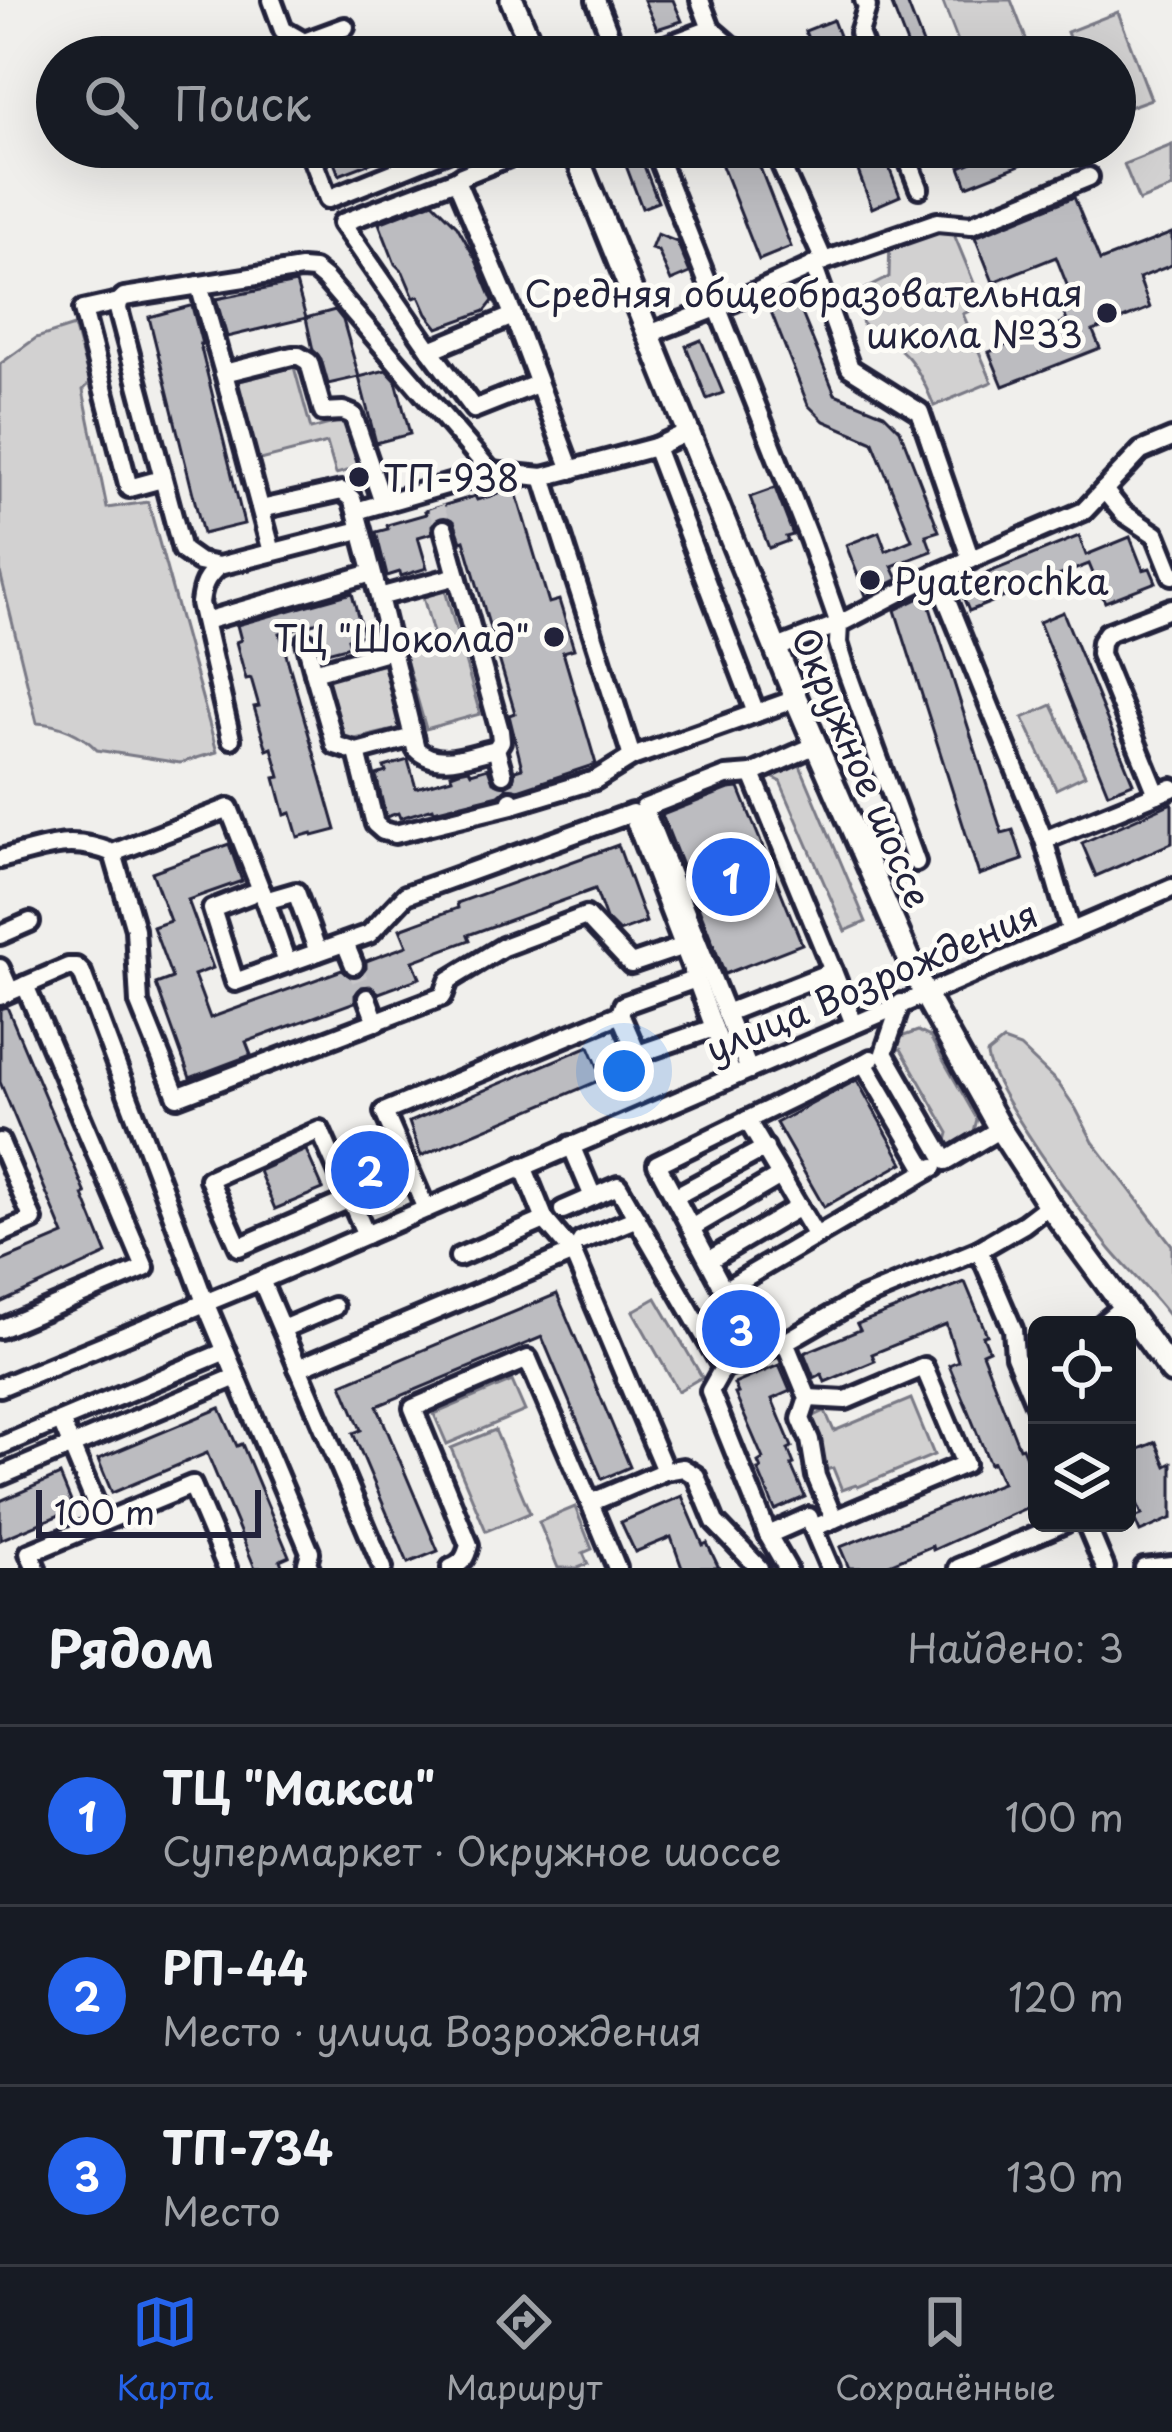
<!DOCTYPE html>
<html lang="ru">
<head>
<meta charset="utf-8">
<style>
  body { margin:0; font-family:"Playpen Sans",sans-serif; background:#242831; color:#f1f3f6 }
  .controls { position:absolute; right:36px; bottom:36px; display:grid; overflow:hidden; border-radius:18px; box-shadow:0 12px 48px #0002 }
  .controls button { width:108px; height:108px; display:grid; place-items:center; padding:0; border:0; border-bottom:3px solid #363941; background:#171b24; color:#f1f3f6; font:60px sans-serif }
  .scale { position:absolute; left:36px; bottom:30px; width:225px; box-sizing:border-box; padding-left:12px; border:6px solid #22223b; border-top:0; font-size:33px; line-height:42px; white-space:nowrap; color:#22223b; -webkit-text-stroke:9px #fdfcf7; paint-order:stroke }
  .you { position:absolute; left:624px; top:1071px; width:42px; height:42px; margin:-30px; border:9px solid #fff; border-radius:50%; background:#1a73e8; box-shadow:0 0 0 18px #1a73e833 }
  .badge { display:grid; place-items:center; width:78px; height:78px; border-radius:50%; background:#2563eb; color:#fff; font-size:39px; font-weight:700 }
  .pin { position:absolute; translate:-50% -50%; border:6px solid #fff; box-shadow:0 3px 12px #0006 }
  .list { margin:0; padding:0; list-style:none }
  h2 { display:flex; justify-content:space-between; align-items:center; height:156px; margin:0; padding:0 48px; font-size:51px }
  h2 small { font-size:39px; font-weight:400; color:#9ea1a6 }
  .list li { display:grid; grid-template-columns:78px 1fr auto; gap:36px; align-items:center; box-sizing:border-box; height:180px; padding:0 48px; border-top:3px solid #363941 }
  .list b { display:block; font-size:45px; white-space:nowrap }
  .list p { margin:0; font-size:39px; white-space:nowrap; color:#9ea1a6 }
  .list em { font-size:39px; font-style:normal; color:#9ea1a6 }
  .icon { flex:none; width:66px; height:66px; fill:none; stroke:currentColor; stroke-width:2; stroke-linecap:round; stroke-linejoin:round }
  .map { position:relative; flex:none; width:1172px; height:1568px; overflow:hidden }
  .search { position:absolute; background:#171b24; box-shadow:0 12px 48px #0002; left:36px; right:36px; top:36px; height:132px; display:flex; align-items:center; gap:30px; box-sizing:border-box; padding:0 42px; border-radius:66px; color:#9ea1a6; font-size:45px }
  .sheet { height:696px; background:#171b24 }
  nav { display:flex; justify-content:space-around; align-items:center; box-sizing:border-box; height:168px; border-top:3px solid #363941; background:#171b24; font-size:33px; color:#9ea1a6 }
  nav a { display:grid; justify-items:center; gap:6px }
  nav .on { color:#2563eb }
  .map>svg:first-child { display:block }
</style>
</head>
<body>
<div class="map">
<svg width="1172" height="1568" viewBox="0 0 1172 1568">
  <rect width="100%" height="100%" fill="#f0efec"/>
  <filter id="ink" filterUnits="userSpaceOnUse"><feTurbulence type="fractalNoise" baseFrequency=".00833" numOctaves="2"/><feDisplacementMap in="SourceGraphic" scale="24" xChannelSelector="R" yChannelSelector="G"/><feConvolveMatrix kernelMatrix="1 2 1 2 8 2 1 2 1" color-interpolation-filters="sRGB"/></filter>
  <g filter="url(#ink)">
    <g fill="#d2d1d1" stroke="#7a7a86" stroke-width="3">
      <path d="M942,0H1011L1033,57H964Z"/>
      <path d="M1118,12L1151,99L1115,112V57H1076L1067,32Z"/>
      <path d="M1172,145V188L1139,201L1124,164Z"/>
      <path d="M951,227L983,305L963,314L992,382L934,406C916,361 906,348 863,325L857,293L889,277L890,238Z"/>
      <path d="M74,326L90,383L83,390L107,508L148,502L217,752L180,763L97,750C82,734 59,724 37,723L0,572V364L36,338Z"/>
      <path d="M294,367L311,429L349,419L362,467L336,474L327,443L257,461L236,382Z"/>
      <path d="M445,590L480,714L426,729L401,642L433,633L423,597Z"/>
      <path d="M386,664L402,728L338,743L322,679Z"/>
      <path d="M1052,705L1085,775L1056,789L1023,718Z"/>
      <path d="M799,763L866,922L845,931L780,781L770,776L772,770Z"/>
      <path d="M918,1031L930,1037L977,1119L973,1135L957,1145H946L949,1133L901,1049L892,1050L898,1038Z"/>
      <path d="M1003,1041L1020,1047L1058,1083L1076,1109L1093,1142L1172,1245V1320C1154,1294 1131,1274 1111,1250C1087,1221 987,1084 987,1054Z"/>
      <path d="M656,1298L702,1377L678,1391L633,1311Z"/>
      <path d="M512,1381L525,1411L447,1444L434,1414Z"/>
      <path d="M911,1399L934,1455L858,1487L856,1485L842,1490L833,1468L825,1470L823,1450L810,1418L825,1411L834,1431Z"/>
      <path d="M495,1430L530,1513L486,1531L451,1448Z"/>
      <path d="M575,1507L592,1549L583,1553L588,1564L578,1568H558L539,1522Z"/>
    </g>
    <g fill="#bcbcc0" stroke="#22223b" stroke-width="3">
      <path d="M644,0H673L682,21L657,29Z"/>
      <path d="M890,0H906L928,57H912Z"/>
      <path d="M833,20L847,57H815L805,31Z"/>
      <path d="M328,147H409L410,148L339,175Z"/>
      <path d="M619,147H641L644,157L641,158L658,202L642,208Z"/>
      <path d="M733,147H752L791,247L759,260L717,153Z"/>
      <path d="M849,147H881L900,196L872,208Z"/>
      <path d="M1025,147L1063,148L967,186L960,167L994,153L996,159Z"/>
      <path d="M1074,197L1100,261L1172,233V265L1139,278L1150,308L1093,331L1100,348L1003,386L989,352L1067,321L1056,295L1069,290L1056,257L993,282L975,237Z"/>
      <path d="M433,202L457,226L475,258L493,301L485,311L438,328L427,314L419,296L414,298L403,272L395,264L379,223Z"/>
      <path d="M657,234L677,242L690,273L671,281L658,251L651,249Z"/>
      <path d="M296,283L306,318L335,310L343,320L359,377L328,384L321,359L313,350L306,318L227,337L216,299Z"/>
      <path d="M794,294L835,394L884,414L900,430L939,531L926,535L932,551L892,566L898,579L866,596L846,545L879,532L886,551L912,540L873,442L824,421L808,405L768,304Z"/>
      <path d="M190,306H192L202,344H200L244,524L203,534L149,317Z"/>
      <path d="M701,340L723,393L707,399L686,346Z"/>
      <path d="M386,370L396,381L410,434L376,443L359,377Z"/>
      <path d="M775,488L793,535L786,537L788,541L769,548L750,497Z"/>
      <path d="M515,489L549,603L559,600L574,649L563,652L596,764L518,790L507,788L499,795L434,811L433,808L400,818L398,813L386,817L376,775L386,772L384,767L408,760L416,788L452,778L451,774L459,771L469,769L471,773L488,768L493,782L505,786L513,782L515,770L522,768L509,715L515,713L464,540L461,541L454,521L446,517H440L432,525V533L418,537L427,568L401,576L400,572L387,576L376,532L388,529L387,525L426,514L425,511L475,496L477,500Z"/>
      <path d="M1079,536L1086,555L1130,537L1143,570L1150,568L1156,582L1105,602L1089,564L969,611L958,585Z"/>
      <path d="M352,593L363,635L348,639L350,646L327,652L318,622L280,633L336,830L313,836L312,833L298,837L291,813L285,815L275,778L280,777L272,748L267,750L254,707L259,706L251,678L246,679L236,642L241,640L237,625Z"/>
      <path d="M926,595L1002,833L1013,830L1023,860L979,875L895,610Z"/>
      <path d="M1063,612L1133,783L1108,793L1039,622Z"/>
      <path d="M739,788L802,944L725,974L662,815L729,789Z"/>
      <path d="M1172,803V843L1096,876L1082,843Z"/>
      <path d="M229,844L242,881L188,900L213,968L194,975L210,1018L342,970L351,977L360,976L366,968V961L407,946L400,929L458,908L457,903L618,845L646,922L619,932L606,919L595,889L468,935L470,940L413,961L420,978L379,993L370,986L362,987L355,995V1002L246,1042L251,1055L190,1078L156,984L172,978L153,927L170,921L152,872Z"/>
      <path d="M7,1007L86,1194L83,1195L107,1254L0,1303V1262L64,1235L0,1082V1009Z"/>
      <path d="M589,1046L603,1079L421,1156L409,1122Z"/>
      <path d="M857,1080L903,1163L824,1207L776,1123Z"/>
      <path d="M377,1148L392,1180L362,1192L349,1160Z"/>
      <path d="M306,1150L323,1189L275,1209L259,1171Z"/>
      <path d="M965,1282L987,1335L983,1336L989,1350L982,1353L1019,1448L1022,1447L1037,1483V1503L933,1550L932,1546L880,1568H849L840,1547L1002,1483L993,1462L990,1464L949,1365L958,1361L946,1324L872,1354L875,1361L825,1382L822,1374L814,1378L804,1353L860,1330L857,1324Z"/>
      <path d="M557,1294L630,1467L602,1479L542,1337L377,1406L438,1551L408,1563L353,1433L361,1430L342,1384Z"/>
      <path d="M779,1365L790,1391L772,1399L792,1447L788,1449L794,1464L791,1465L805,1497L775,1510L758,1470L761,1469L758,1462L763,1459L735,1394L738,1393L734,1384Z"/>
      <path d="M220,1408L237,1446L242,1444L289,1556L280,1560L283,1568H255L207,1453L112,1493L98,1459Z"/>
      <path d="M1156,1442L1166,1466L1172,1463V1518L1140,1532L1134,1518L1142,1515L1127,1479V1454Z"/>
      <path d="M60,1475L74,1509L0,1540V1501Z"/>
      <path d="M682,1496L703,1545L707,1543L719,1568H682L671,1537L635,1552L621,1522Z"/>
    </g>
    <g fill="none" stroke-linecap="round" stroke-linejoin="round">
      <g stroke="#c7c6c9" stroke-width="16" stroke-dasharray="16 8" stroke-linecap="butt">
        <path d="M436,507L444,529"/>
        <path d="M354,965L367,998"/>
      </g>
      <defs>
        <g id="minor">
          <path d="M272,0L283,30L304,42L345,27"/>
          <path d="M596,0L618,57"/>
          <path d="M864,0L867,7L859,33L868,57"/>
          <path d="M711,29L732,47L736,57"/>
          <path d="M636,57L711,29L700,0"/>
          <path d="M308,147L328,199L458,147"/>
          <path d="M521,147L519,153L462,176L456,180L512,312L571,470"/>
          <path d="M654,147L809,539L839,624L838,643L847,672L916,862"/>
          <path d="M773,147L824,261"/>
          <path d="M903,147L919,188"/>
          <path d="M456,180L342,223L430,350L513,316"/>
          <path d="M813,265L850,368L920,412L971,560"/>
          <path d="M199,285L224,373"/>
          <path d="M119,302L83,310L129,488L162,479"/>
          <path d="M649,334L735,301L824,261L937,222L971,225L1089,177"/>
          <path d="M430,350L474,409L537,384"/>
          <path d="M690,431L655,447L543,477L632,757L796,699"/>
          <path d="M655,447L756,713"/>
          <path d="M1104,490L1123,513L1156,535L1172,575"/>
          <path d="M261,509L342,491L352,499L356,511"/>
          <path d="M444,529L457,576"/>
          <path d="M360,530L219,566L199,562L182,550L118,309L119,302L124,297L301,269L314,270L325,279L491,472"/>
          <path d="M272,552L224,373L292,356H299L309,362L323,412L343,411L353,415L383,503"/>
          <path d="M219,566C205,578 202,586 200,603L231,739"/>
          <path d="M936,574L1044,840L1070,929"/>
          <path d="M379,597L416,749C438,770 469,755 496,749L501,741L500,731L457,576L379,597L356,511L491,472L543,477"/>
          <path d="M205,621L372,573"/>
          <path d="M306,642L314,672"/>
          <path d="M777,648L839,624L936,574L1084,511L1141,451L1172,438"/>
          <path d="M391,650L314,672L335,745L357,752L413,737"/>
          <path d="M496,749L503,774"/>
          <path d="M357,752L375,824L383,831L395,834L512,805"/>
          <path d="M1157,794L1100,654L1101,642L1107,633L1172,608"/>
          <path d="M511,800L512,805L595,780L632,757"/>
          <path d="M1044,840L1172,788"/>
          <path d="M113,853L135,929L139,1003L177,1097L443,996L449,980L503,947L586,916L631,964L684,946"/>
          <path d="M0,859C45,848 68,835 113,853L229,808L261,890L212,909L235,982L369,934L406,895L632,813L696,979"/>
          <path d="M262,891L287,963"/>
          <path d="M265,901L296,892L318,952"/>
          <path d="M0,935L30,922"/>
          <path d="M345,943L354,965"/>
          <path d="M0,968L10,991"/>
          <path d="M833,971L854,1024"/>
          <path d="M0,996L68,967H76L82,973L205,1302L310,1552L307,1563L310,1568"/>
          <path d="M367,998L376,1022"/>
          <path d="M901,1003L884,1053L946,1161L1000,1129"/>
          <path d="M726,1013L833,971L752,774L816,745"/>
          <path d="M620,1014L635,1049L641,1053L714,1028L733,1076"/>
          <path d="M871,1059L864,1063L927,1171L934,1167"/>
          <path d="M864,1063L657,1164L724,1290L927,1171"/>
          <path d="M749,1070L644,808L726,776L752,774"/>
          <path d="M747,1120L816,1236"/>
          <path d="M0,1142L33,1220L0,1234"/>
          <path d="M571,1145L593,1197"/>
          <path d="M523,1166L545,1220L573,1253L665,1471"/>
          <path d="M674,1197L765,1148"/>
          <path d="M350,1199L239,1247L209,1179L320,1130L366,1235"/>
          <path d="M426,1209L384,1112L620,1014L623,1005L696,979L714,1028"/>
          <path d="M563,1210L618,1186L723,1368"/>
          <path d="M691,1228L780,1176"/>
          <path d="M581,1241L637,1218"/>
          <path d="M979,1250L1013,1329L1015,1356L1037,1408"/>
          <path d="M459,1257L545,1220"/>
          <path d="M709,1260L799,1207"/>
          <path d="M261,1280L383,1568"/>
          <path d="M1101,1325L1123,1307"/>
          <path d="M0,1329L145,1268L25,985"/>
          <path d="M282,1329L334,1307"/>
          <path d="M785,1342L808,1398L801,1419L810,1440L816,1476L834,1519"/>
          <path d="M298,1368L573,1253"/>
          <path d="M0,1387L261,1280L1172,888"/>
          <path d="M808,1398L846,1400L924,1367L965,1464L813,1528L830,1568"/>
          <path d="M61,1421L103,1522L192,1485L227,1568"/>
          <path d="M0,1446L226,1351"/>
          <path d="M0,1476L236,1377"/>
          <path d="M590,1503L617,1568"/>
          <path d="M1086,1523L1105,1568"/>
          <path d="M768,1535L809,1517L813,1528"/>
          <path d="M36,1568L29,1553L103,1522"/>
          <path d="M451,1568C463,1563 466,1557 469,1545L413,1408L528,1359L590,1503L665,1471L683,1468L696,1476L715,1522L759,1568"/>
          <path d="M787,1568L768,1535L710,1391L723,1368L785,1342L858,1300L979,1250L1024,1224L1049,1205"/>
          <path d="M958,1568L1065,1523"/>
          <path d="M1144,1568L1172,1565"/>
        </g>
        <g id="major">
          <path d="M512,0L536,57"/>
          <path d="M573,147L796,699L924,993L1000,1129L1049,1205L1172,1372"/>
        </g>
      </defs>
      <use href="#minor" stroke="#22223b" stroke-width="26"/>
      <use href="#major" stroke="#22223b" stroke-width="30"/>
      <use href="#minor" stroke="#fdfcf7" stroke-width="16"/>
      <use href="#major" stroke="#fdfcf7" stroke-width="21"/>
    </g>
  </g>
  <g fill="#22223b" stroke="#fdfcf7" stroke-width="4.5">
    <circle cx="1107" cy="313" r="12"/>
    <circle cx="359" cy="477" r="12"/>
    <circle cx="870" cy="580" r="12"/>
    <circle cx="554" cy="637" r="12"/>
  </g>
  <g text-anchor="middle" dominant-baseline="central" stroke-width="10" stroke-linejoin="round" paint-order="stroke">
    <g font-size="36" fill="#22223b" stroke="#fdfcf7" text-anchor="end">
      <text x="1083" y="292">Средняя общеобразовательная<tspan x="1083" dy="41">школа №33</tspan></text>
      <text x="383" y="477" text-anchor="start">ТП-938</text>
      <text x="894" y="580" text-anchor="start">Pyaterochka</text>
      <text x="530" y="637">ТЦ "Шоколад"</text>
    </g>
    <g font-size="36" fill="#22223b" stroke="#fdfcf7">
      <text transform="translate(863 767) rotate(67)">Окружное шоссе</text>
      <text transform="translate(871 980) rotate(-23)">улица Возрождения</text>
    </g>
  </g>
</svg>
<div class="controls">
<button><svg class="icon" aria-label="locate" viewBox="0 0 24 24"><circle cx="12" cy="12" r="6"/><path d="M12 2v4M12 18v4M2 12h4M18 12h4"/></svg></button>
<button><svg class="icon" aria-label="layers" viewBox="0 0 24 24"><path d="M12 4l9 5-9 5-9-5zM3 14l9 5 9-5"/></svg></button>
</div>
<div class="scale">100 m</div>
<div class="you"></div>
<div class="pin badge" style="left:731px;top:877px">1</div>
<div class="pin badge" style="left:370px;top:1170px">2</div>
<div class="pin badge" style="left:741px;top:1329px">3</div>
<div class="search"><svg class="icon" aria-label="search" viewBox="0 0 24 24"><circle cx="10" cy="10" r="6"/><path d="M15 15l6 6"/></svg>Поиск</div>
</div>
<section class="sheet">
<h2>Рядом<small>Найдено: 3</small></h2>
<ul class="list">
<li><span class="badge">1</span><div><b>ТЦ &quot;Макси&quot;</b><p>Супермаркет · Окружное шоссе</p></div><em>100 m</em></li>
<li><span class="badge">2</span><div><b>РП-44</b><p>Место · улица Возрождения</p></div><em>120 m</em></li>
<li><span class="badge">3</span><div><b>ТП-734</b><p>Место</p></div><em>130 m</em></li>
</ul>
</section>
<nav>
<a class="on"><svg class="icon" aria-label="map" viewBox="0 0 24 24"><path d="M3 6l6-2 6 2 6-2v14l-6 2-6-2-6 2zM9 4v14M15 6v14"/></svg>Карта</a>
<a><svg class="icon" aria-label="directions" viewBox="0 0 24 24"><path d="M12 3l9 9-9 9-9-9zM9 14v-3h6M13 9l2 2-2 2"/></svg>Маршрут</a>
<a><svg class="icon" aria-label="saved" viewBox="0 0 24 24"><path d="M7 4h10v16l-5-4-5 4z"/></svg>Сохранённые</a>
</nav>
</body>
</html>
